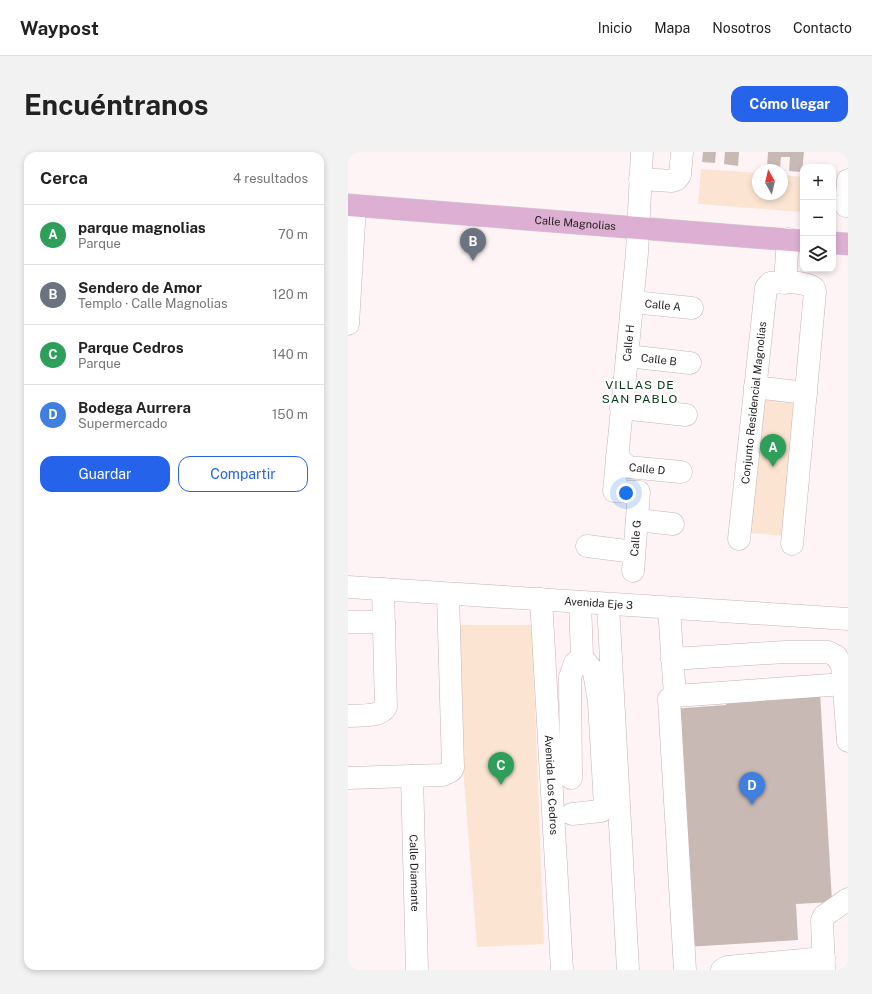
<!DOCTYPE html>
<html lang="es">
<head>
<meta charset="utf-8">
<style>
  body { margin:0; font-family:"Public Sans",sans-serif; background:#f2f2f2; color:#222 }
  .controls { position:absolute; right:12px; top:12px; display:grid; overflow:hidden; border-radius:8px; box-shadow:0 2px 6px #0003 }
  .controls button { width:36px; height:36px; display:grid; place-items:center; padding:0; border:0; border-bottom:1px solid #e0e0e0; background:#fff; color:#222; font:20px sans-serif }
  .compass { position:absolute; left:404px; top:12px; width:36px; height:36px; border-radius:50%; background:#fff; box-shadow:0 2px 6px #0003; rotate:352deg }
  .you { position:absolute; left:278px; top:341px; width:14px; height:14px; margin:-10px; border:3px solid #fff; border-radius:50%; background:#1a73e8; box-shadow:0 0 0 6px #1a73e833 }
  .badge { display:grid; place-items:center; width:26px; height:26px; border-radius:50%; background:#2563eb; color:#fff; font-size:13px; font-weight:700 }
  .pin { position:absolute; translate:-50% -33px; filter:drop-shadow(0 1px 2px #0008) }
  .pin::after { content:''; position:absolute; top:21px; width:14px; height:12px; background:inherit; clip-path:polygon(0 0,100% 0,50% 100%) }
  .list { margin:0; padding:0; list-style:none }
  h2 { display:flex; justify-content:space-between; align-items:center; height:52px; margin:0; padding:0 16px; font-size:17px }
  h2 small { font-size:13px; font-weight:400; color:#767676 }
  .list li { display:grid; grid-template-columns:26px 1fr auto; gap:12px; align-items:center; box-sizing:border-box; height:60px; padding:0 16px; border-top:1px solid #e0e0e0 }
  .list b { display:block; font-size:15px; white-space:nowrap }
  .list p { margin:0; font-size:13px; white-space:nowrap; color:#767676 }
  .list em { font-size:13px; font-style:normal; color:#767676 }
  .actions { display:flex; gap:8px; padding:12px 16px }
  .actions a { flex:1; padding:9px 0; border:1px solid #2563eb; border-radius:12px; text-align:center; font-size:14px; color:#2563eb }
  .actions .main { background:#2563eb; color:#fff }
  .icon { flex:none; width:22px; height:22px; fill:none; stroke:currentColor; stroke-width:2; stroke-linecap:round; stroke-linejoin:round }
  .map { position:relative; flex:none; width:500px; height:818px; overflow:hidden; border-radius:12px }
  header { display:flex; align-items:center; gap:24px; box-sizing:border-box; height:56px; padding:0 20px; background:#fff; border-bottom:1px solid #e0e0e0 }
  header strong { font-size:19px }
  nav { display:flex; gap:22px; margin-inline-start:auto; font-size:14px }
  .intro { display:flex; align-items:center; justify-content:space-between; box-sizing:border-box; height:96px; padding:0 24px }
  h1 { margin:0; font-size:28px }
  .button { padding:10px 18px; border-radius:12px; background:#2563eb; color:#fff; font-size:14px; font-weight:700 }
  main { display:flex; gap:24px; padding:0 24px }
  aside { flex:1; background:#fff; border-radius:12px; box-shadow:0 2px 6px #0003 }
  .map>svg:first-child { display:block }
</style>
</head>
<body>
<header>
<strong>Waypost</strong>
<nav><a>Inicio</a><a>Mapa</a><a>Nosotros</a><a>Contacto</a></nav>
</header>
<div class="intro"><h1>Encuéntranos</h1><a class="button">Cómo llegar</a></div>
<main>
<aside>
<h2>Cerca<small>4 resultados</small></h2>
<ul class="list">
<li><span class="badge" style="background:#2e9e5b">A</span><div><b>parque magnolias</b><p>Parque</p></div><em>70 m</em></li>
<li><span class="badge" style="background:#6b7280">B</span><div><b>Sendero de Amor</b><p>Templo · Calle Magnolias</p></div><em>120 m</em></li>
<li><span class="badge" style="background:#2e9e5b">C</span><div><b>Parque Cedros</b><p>Parque</p></div><em>140 m</em></li>
<li><span class="badge" style="background:#3f7fe0">D</span><div><b>Bodega Aurrera</b><p>Supermercado</p></div><em>150 m</em></li>
</ul>
<div class="actions"><a class="main">Guardar</a><a>Compartir</a></div>
</aside>
<div class="map">
<svg width="500" height="818" viewBox="0 0 500 818">
  <rect width="100%" height="100%" fill="#fef3f5"/>
  <g fill="#fbe4d1">
    <path d="M353,17L410,21V42H434V23L455,25V60L350,52Z"/>
    <path d="M414,245L450,248L437,384L401,381Z"/>
    <path d="M104,473H184L196,792L129,795Z"/>
  </g>
  <g fill="#c9b9b5">
    <path d="M355,0H368L367,11L354,10Z"/>
    <path d="M377,0H391L390,14L376,12Z"/>
    <path d="M420,0H456L454,20L441,19L442,5H433L432,17L419,16Z"/>
    <path d="M472,540L484,750L448,752L450,788L338,795L323,557L378,553V546Z"/>
  </g>
  <g fill="none" stroke-linecap="round" stroke-linejoin="round">
    <defs>
      <g id="minor">
        <path d="M292,27L324,29L329,27L332,23L334,0"/>
        <path d="M498,54L500,28"/>
        <path d="M437,131L440,87"/>
        <path id="s1" d="M285,150L344,156"/>
        <path d="M0,172L7,54"/>
        <path id="s2" d="M279,204L342,211"/>
        <path d="M407,235L458,241"/>
        <path d="M273,256L338,263"/>
        <path id="s3" d="M269,305L280,315L333,320"/>
        <path d="M289,368L325,372"/>
        <path id="s4" d="M391,387L418,136L422,131C434,130 456,129 466,136L467,140L444,392"/>
        <path d="M239,394L286,400"/>
        <path id="s5" d="M285,419L291,340L266,339L289,101L294,0"/>
        <path id="s6" d="M0,435L500,467"/>
        <path id="s7" d="M193,447L214,818"/>
        <path d="M260,452L280,818"/>
        <path d="M321,456L327,544"/>
        <path d="M0,470H36"/>
        <path d="M324,507L437,500H480L488,504L494,513L500,589"/>
        <path d="M0,564C12,563 31,566 38,555L35,437"/>
        <path id="s8" d="M64,624L69,818"/>
        <path d="M0,626L95,623L103,619L105,616L100,442"/>
        <path d="M223,626L222,525L227,511L234,505"/>
        <path d="M224,662L253,659L257,653L251,550L246,520L234,505L232,450"/>
        <path d="M337,818L321,547L327,544L496,532"/>
        <path d="M374,818L379,815L476,806"/>
        <path d="M476,818L474,768L476,764L500,747"/>
      </g>
      <g id="major">
        <path id="s9" d="M0,53L455,89"/>
        <path d="M485,91L500,92"/>
      </g>
    </defs>
    <use href="#minor" stroke="#c4b4b7" stroke-width="23"/>
    <use href="#major" stroke="#d2d1d2" stroke-width="23"/>
    <use href="#minor" stroke="#fff" stroke-width="22"/>
    <use href="#major" stroke="#ddafd3" stroke-width="22"/>
  </g>
  <g text-anchor="middle" dominant-baseline="central" stroke-width="4" stroke-linejoin="round" paint-order="stroke">
    <g font-size="11" fill="#201b1c" stroke="#fff">
      <text stroke="none"><textPath href="#s9" startOffset="228">Calle Magnolias</textPath></text>
      <text stroke="none"><textPath href="#s1" startOffset="30">Calle A</textPath></text>
      <text stroke="none"><textPath href="#s5" startOffset="253">Calle H</textPath></text>
      <text stroke="none"><textPath href="#s2" startOffset="32">Calle B</textPath></text>
      <text stroke="none"><textPath href="#s4" startOffset="137">Conjunto Residencial Magnolias</textPath></text>
      <text stroke="none"><textPath href="#s3" startOffset="34">Calle D</textPath></text>
      <text stroke="none"><textPath href="#s5" startOffset="33">Calle G</textPath></text>
      <text stroke="none"><textPath href="#s6" startOffset="251">Avenida Eje 3</textPath></text>
      <text stroke="none"><textPath href="#s7" startOffset="186">Avenida Los Cedros</textPath></text>
      <text stroke="none"><textPath href="#s8" startOffset="97">Calle Diamante</textPath></text>
    </g>
    <g font-size="12" letter-spacing="1" fill="#063511" stroke="#fff">
      <text x="292" y="233">VILLAS DE<tspan x="292" dy="14">SAN PABLO</tspan></text>
    </g>
  </g>
</svg>
<div class="controls">
<button>+</button>
<button>−</button>
<button><svg class="icon" aria-label="layers" viewBox="0 0 24 24"><path d="M12 4l9 5-9 5-9-5zM3 14l9 5 9-5"/></svg></button>
</div>
<svg class="compass" viewBox="-18 -18 36 36"><path d="M0-13l5 13h-10z" fill="#e53935"/><path d="M0 13l5-13h-10z" fill="#767676"/></svg>
<div class="you"></div>
<div class="pin badge" style="left:425px;top:315px;background:#2e9e5b">A</div>
<div class="pin badge" style="left:125px;top:109px;background:#6b7280">B</div>
<div class="pin badge" style="left:153px;top:633px;background:#2e9e5b">C</div>
<div class="pin badge" style="left:404px;top:653px;background:#3f7fe0">D</div>
</div>
</main>
</body>
</html>
